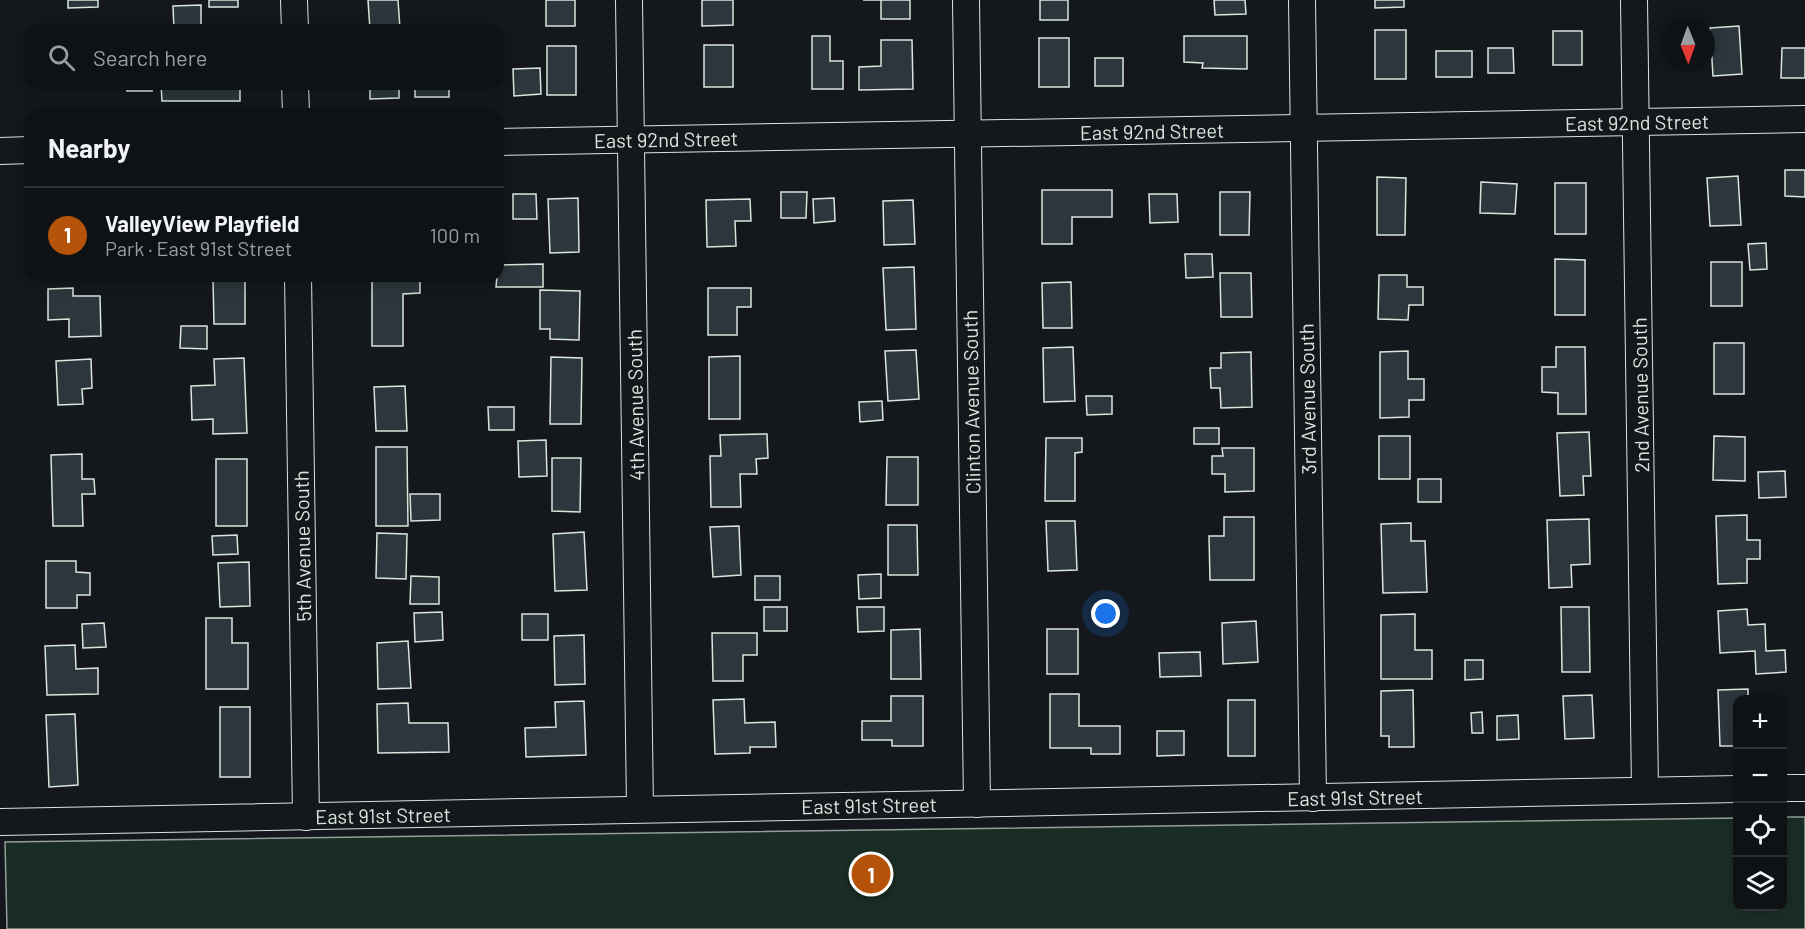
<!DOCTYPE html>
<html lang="en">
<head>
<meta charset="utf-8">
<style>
  body { margin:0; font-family:Barlow,sans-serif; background:#181b1e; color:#f1f3f6 }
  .controls { position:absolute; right:18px; bottom:18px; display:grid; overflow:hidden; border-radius:12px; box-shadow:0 3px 15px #0003 }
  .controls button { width:54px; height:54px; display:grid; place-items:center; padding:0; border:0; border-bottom:2px solid #2f3234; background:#0f1215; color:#f1f3f6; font:30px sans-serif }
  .compass { position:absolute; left:1661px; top:18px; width:54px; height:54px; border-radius:50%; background:#0f1215; box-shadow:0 3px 15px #0003; rotate:179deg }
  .you { position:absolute; left:1106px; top:614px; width:21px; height:21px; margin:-15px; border:4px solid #fff; border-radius:50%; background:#1a73e8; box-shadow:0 0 0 9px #1a73e833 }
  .badge { display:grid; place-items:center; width:39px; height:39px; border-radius:50%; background:#b45309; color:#fff; font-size:20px; font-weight:700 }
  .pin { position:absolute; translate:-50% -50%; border:3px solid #fff; box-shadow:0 2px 6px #0006 }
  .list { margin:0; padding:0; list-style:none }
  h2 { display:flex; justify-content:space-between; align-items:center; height:78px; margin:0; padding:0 24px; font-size:26px }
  h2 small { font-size:20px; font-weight:400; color:#9b9ea0 }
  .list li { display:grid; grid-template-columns:39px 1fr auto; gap:18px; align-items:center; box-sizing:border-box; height:96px; padding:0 24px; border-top:2px solid #2f3234 }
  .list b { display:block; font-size:22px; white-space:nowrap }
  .list p { margin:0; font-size:20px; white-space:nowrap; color:#9b9ea0 }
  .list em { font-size:20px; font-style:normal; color:#9b9ea0 }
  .icon { flex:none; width:33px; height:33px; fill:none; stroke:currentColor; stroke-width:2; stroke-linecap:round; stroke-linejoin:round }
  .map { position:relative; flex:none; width:1805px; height:929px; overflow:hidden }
  .search { position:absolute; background:#0f1215; box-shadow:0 3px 15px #0003; left:24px; top:24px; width:480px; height:66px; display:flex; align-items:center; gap:15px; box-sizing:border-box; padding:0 21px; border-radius:18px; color:#9b9ea0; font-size:22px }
  .panel { position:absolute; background:#0f1215; box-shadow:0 3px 15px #0003; left:24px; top:108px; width:480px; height:174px; border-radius:18px }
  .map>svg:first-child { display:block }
</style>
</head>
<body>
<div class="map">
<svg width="1805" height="929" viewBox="0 0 1805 929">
  <rect width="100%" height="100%" fill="#14181c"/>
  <path fill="#1a2d24" stroke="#939e99" stroke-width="1.5" d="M1783,817H1805V929H7L5,842L1737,818L1738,906H1782Z"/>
  <g fill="#2c363c" stroke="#d8e6dc" stroke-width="1.5">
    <path d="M68,0H98V7L68,8Z"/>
    <rect x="209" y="0" width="29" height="7"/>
    <path d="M368,0H398L400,29L370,30Z"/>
    <rect x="546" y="0" width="29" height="26"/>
    <path d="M702,0H733V25L702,26Z"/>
    <path d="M863,0H910V19H881V0Z"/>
    <rect x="1040" y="0" width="28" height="20"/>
    <path d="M1214,0H1245L1246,14L1215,15Z"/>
    <path d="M1375,0H1404V7L1375,8Z"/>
    <path d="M201,5V29L174,30L173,6Z"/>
    <path d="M1739,26L1742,74L1713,76L1710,28Z"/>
    <rect x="1375" y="30" width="31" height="49"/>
    <rect x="1553" y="31" width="29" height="34"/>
    <path d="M812,36H830V61H843V89H812Z"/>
    <path d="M1184,36H1247V69L1202,68L1203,63L1184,62Z"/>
    <rect x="1039" y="38" width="30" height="49"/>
    <path d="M881,40H912L913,89L859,90V67L881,66Z"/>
    <rect x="704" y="45" width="29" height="42"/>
    <rect x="547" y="46" width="29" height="49"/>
    <path d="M1488,48H1513L1514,73H1488Z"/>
    <path d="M1782,48H1805V78H1781Z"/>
    <rect x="1436" y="51" width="36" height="26"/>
    <rect x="1095" y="58" width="28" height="28"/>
    <path d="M540,68L541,94L514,96L513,69Z"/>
    <rect x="127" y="84" width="25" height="7"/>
    <path d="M161,84H240V101H162Z"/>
    <path d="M370,84H399V98L370,99Z"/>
    <rect x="415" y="84" width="34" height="13"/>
    <path d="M1785,170H1805V197L1785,196Z"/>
    <path d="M1738,176L1741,225L1710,226L1707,178Z"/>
    <path d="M1377,177L1406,178L1405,235H1377Z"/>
    <path d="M1481,182L1517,184L1515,214L1480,213Z"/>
    <rect x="1555" y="183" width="31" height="51"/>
    <path d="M1042,190H1112V217H1072V244H1042Z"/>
    <path d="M781,192H807L806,218H781Z"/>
    <path d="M1220,192H1250L1249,235H1220Z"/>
    <path d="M513,194H536L537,219H513Z"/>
    <path d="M1149,194H1177L1178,222L1150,223Z"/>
    <path d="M578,198L579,252L550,253L548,199Z"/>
    <path d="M834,198L835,221L814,223L813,199Z"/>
    <path d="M750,199L751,221H735L736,246L707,247L706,200Z"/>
    <path d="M913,200L915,244L884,245L883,201Z"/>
    <path d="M1766,243L1767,269L1750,270L1748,244Z"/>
    <path d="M1185,254H1212L1213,277L1186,278Z"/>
    <path d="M1555,259L1585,260V315H1555Z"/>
    <rect x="1711" y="262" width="31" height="44"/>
    <path d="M543,264V287H496L498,265Z"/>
    <path d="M914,267L916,329L886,330L883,268Z"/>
    <path d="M1220,273H1251L1252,317H1221Z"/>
    <path d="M1379,275H1407V287H1423V305H1409L1408,320L1378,319Z"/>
    <path d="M372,276H420V293L403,294V346H372Z"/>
    <path d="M213,280H245V324H214Z"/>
    <path d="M1071,282L1072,328H1043L1042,283Z"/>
    <path d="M73,288V296H100L101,336L69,337V319L48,320V289Z"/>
    <path d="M708,288H751V307H737V335H708Z"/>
    <path d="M540,290L580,291L579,340L550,339V329H540Z"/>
    <path d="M181,326H207V349L180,348Z"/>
    <rect x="1714" y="343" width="30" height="51"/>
    <path d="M1073,347L1075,401L1044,402L1043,348Z"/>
    <path d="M1556,347H1585L1586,414H1558V393L1542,392V367H1556Z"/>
    <path d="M916,350L919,399L888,401L885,351Z"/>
    <path d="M1408,351V379H1424V400H1409V417L1380,418V352Z"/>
    <path d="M1251,352L1252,407L1221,408L1220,388H1211L1210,368H1221V353Z"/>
    <path d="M740,356V419H709V357Z"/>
    <path d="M551,357L582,358L581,424H550Z"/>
    <path d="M244,358L247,433L213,434V419L192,420L191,386L215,385L214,359Z"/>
    <path d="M91,359L92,388L82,389L83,404L58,405L56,361Z"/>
    <path d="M405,386L407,431H376L374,387Z"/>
    <path d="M1086,396H1112V414L1087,415Z"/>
    <path d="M882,401L883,420L860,422L859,402Z"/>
    <path d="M488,407H514V430H489Z"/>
    <rect x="1194" y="428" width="25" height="16"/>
    <path d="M1589,432L1591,476H1583L1584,495L1560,496L1557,433Z"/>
    <path d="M767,434L768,458L756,459L757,474H740L741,507H711L710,456H721L720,435Z"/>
    <rect x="1379" y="436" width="31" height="43"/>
    <path d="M1714,436L1745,437V481L1713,480Z"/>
    <path d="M1046,438H1082V452L1075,453V501H1045Z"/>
    <path d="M546,440L547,476L519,477L518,441Z"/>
    <path d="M376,447H407L408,526H376Z"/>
    <path d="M1222,448H1254V491L1225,492V474H1212V456H1223Z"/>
    <path d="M82,454V479H94L95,494H82L83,526H53L51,455Z"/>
    <path d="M887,457H918V505H886Z"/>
    <path d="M552,458H581L580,512L552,511Z"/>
    <rect x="216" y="459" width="31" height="67"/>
    <path d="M1785,471L1786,497L1759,498L1758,472Z"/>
    <rect x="1418" y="479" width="23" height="23"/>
    <path d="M410,494H440V520L411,521Z"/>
    <path d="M1747,515V540H1760V559H1747V583L1718,584L1716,516Z"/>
    <path d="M1224,517H1254V580H1210L1209,536H1224Z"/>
    <path d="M1589,519L1590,564L1571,565L1572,587L1549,588L1547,520Z"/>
    <path d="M1046,521H1075L1077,570L1048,571Z"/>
    <path d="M1411,523V541H1425L1427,592L1383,593L1381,524Z"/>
    <path d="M888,525H917L918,575H888Z"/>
    <path d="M739,526L741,575L713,577L710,527Z"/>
    <path d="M584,532L587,590L555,591L553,534Z"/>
    <path d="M377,533L407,534L406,579L376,578Z"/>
    <path d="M237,535L238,554L213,555L212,536Z"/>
    <path d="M46,561H76V572L90,573V595H77V608H46Z"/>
    <path d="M249,562L250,606L220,607L218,563Z"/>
    <path d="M881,574V598L859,599L858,575Z"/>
    <path d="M411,576L439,577V604H410Z"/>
    <rect x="755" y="576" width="25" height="24"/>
    <rect x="764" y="607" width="23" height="24"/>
    <path d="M857,607H884V631L858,632Z"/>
    <path d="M1561,607H1589L1590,672H1562Z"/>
    <path d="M1747,609L1748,625L1765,624L1766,651L1785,650L1786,672L1756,674L1755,651L1720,653L1718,611Z"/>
    <path d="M442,612L443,640L415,642L414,613Z"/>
    <rect x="522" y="614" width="26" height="26"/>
    <path d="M1415,614V650H1432V679H1381V615Z"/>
    <path d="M206,618H232V643H248V689H206Z"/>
    <path d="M1256,621L1258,662L1223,664L1222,623Z"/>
    <path d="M104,623L106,647L83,648L82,624Z"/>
    <path d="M920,629L921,679H891V630Z"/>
    <rect x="1047" y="629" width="31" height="45"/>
    <path d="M712,633H757V655H743V681H713Z"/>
    <path d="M584,635L585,684L555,685L554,636Z"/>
    <path d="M408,641L411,688L378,689L377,643Z"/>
    <path d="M75,645L76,669L98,668V694L47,695L45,646Z"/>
    <path d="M1200,652L1201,676L1160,677L1159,653Z"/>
    <path d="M1465,660H1483V679L1465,680Z"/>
    <path d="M1748,689V700H1738V746H1720L1718,690Z"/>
    <path d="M1413,690L1414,747H1389V736H1381V691Z"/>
    <path d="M1050,694H1079V726H1120V754H1091V748H1050Z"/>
    <path d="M1592,695L1594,738L1565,739L1563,696Z"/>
    <path d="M891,696H923V746H892V740H862V721H891Z"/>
    <path d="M744,699L745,723L775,722L776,747H750V753L715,754L713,700Z"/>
    <rect x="1228" y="700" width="27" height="56"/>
    <path d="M584,701L586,755L526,757L525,728L556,727L555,702Z"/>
    <path d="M408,703L409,723H448L449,752L378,753L377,704Z"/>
    <rect x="220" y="707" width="30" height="70"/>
    <path d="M1482,712L1483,733H1472L1471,713Z"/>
    <path d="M75,714L78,785L49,787L46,715Z"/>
    <path d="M1518,715L1519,739L1497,740V716Z"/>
    <path d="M1157,731H1184V755L1157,756Z"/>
  </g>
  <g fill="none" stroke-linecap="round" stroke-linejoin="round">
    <defs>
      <g id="minor">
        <path d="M294,0L295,30"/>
        <path d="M629,0L640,809"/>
        <path d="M966,0L977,804"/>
        <path d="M1302,0L1313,798"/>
        <path d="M1634,0L1645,790"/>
        <path d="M295,84L296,114"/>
        <path d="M498,142L1805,119"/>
        <path d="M0,151L30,150"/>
        <path d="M298,276L306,817"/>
        <path d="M1782,788H1805"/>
        <path d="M0,822L1738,789"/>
      </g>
    </defs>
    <use href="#minor" stroke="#d8e6dc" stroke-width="28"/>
    <use href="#minor" stroke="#14181c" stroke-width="26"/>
  </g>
  <g text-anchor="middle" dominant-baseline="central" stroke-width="4.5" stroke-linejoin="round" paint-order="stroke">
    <g font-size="20" fill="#d8e6dc" stroke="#14181c">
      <text transform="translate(1637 122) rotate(-1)">East 92nd Street</text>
      <text transform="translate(1152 131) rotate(-1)">East 92nd Street</text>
      <text transform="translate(666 139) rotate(-1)">East 92nd Street</text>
      <text transform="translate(1640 395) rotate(-91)">2nd Avenue South</text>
      <text transform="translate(1307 399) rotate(-91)">3rd Avenue South</text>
      <text transform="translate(971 402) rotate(-91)">Clinton Avenue South</text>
      <text transform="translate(635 405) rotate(-91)">4th Avenue South</text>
      <text transform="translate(302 546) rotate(-91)">5th Avenue South</text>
      <text transform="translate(1355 797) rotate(-1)">East 91st Street</text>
      <text transform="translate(869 805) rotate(-1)">East 91st Street</text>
      <text transform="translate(383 815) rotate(-1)">East 91st Street</text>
    </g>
  </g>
</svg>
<div class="controls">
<button>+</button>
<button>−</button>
<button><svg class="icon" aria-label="locate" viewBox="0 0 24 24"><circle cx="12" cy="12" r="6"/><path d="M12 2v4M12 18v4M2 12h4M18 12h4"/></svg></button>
<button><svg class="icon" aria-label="layers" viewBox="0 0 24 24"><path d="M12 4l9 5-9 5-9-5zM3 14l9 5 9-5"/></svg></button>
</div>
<svg class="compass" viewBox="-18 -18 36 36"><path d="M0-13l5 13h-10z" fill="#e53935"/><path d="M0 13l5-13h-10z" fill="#9b9ea0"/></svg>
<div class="you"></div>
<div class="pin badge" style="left:871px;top:874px">1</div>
<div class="search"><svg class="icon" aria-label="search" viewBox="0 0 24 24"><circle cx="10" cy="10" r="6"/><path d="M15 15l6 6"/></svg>Search here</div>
<section class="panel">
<h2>Nearby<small></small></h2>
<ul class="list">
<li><span class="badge">1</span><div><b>ValleyView Playfield</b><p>Park · East 91st Street</p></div><em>100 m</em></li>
</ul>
</section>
</div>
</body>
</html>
